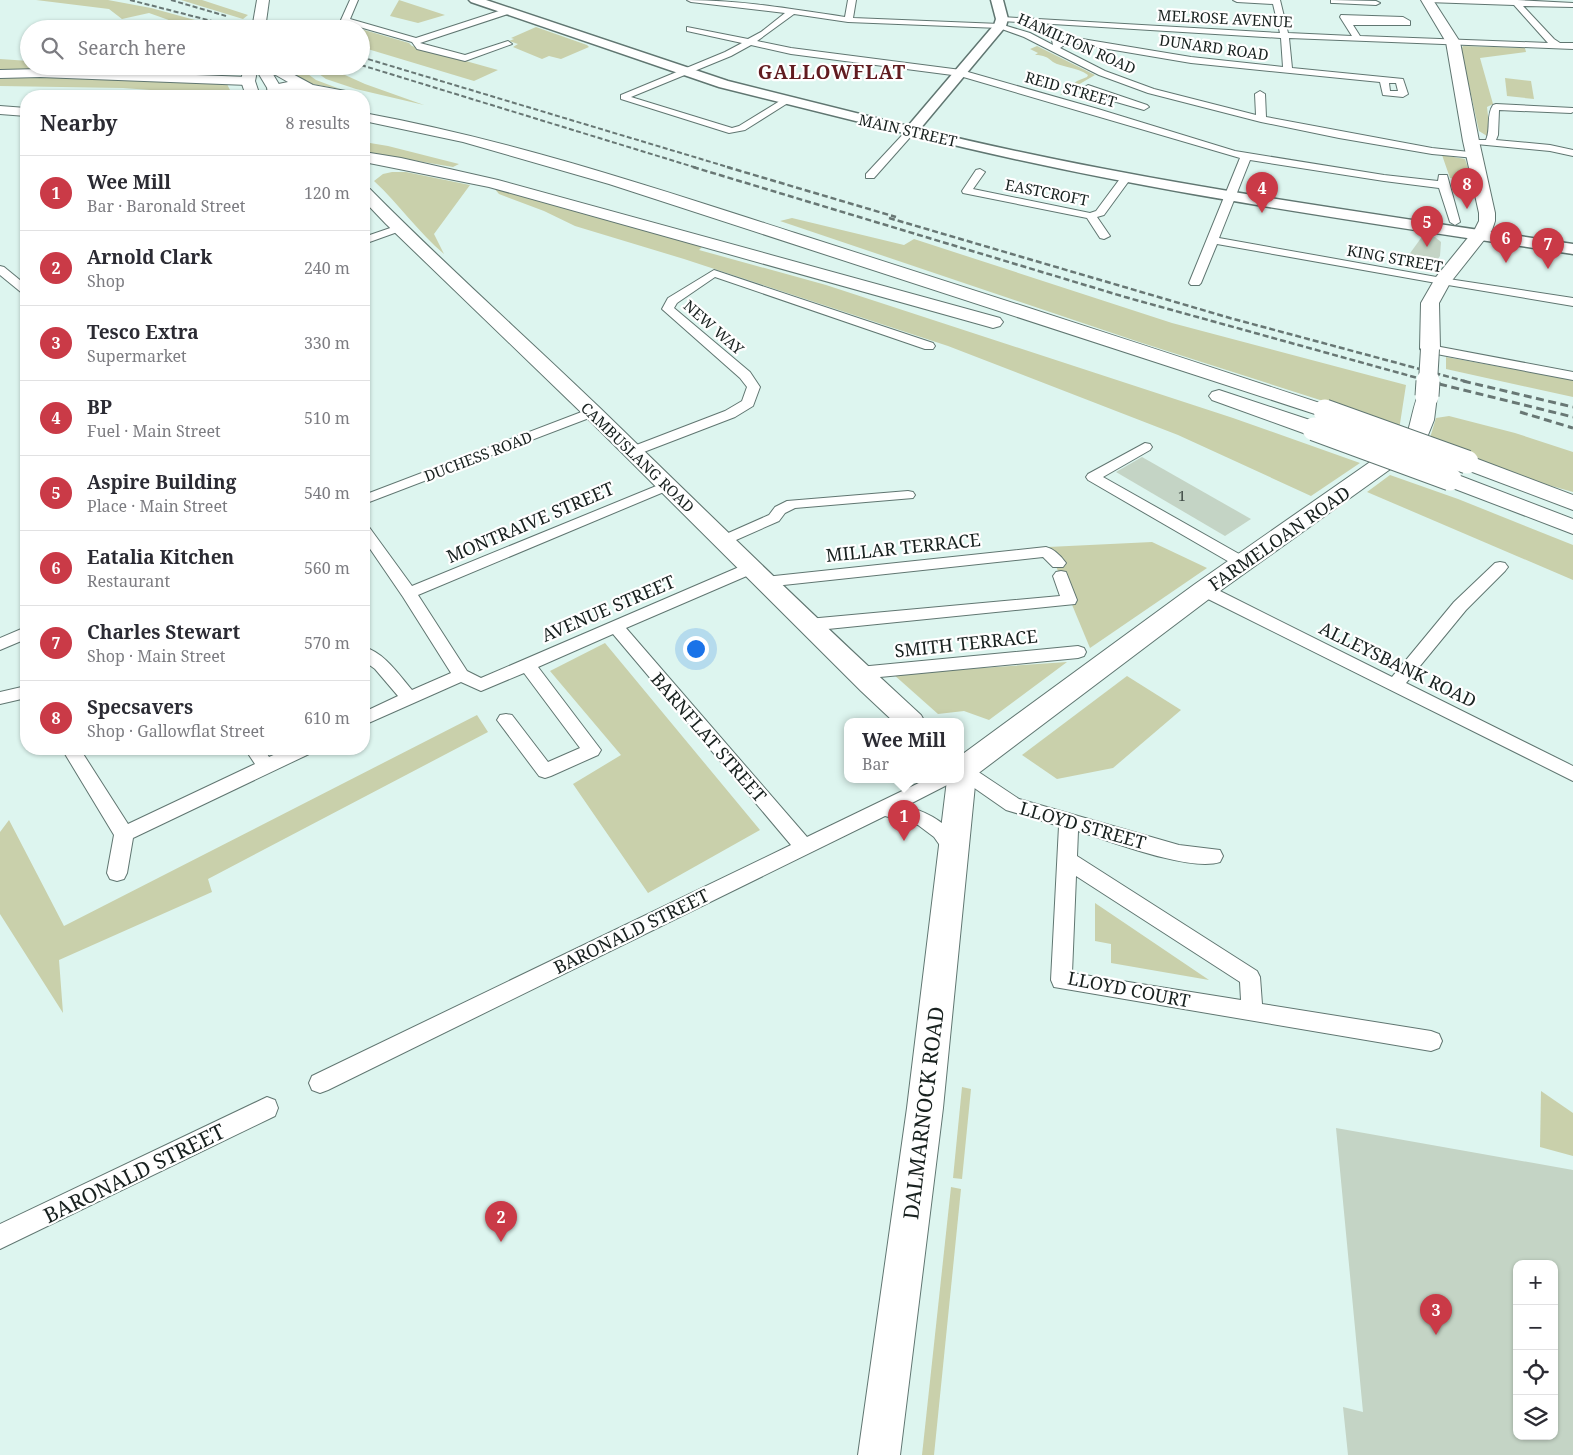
<!DOCTYPE html>
<html lang="en">
<head>
<meta charset="utf-8">
<style>
  body { margin:0; font-family:"Noto Serif",serif; background:#f7f7f7; color:#2b2b33 }
  .controls { position:absolute; right:15px; bottom:15px; display:grid; overflow:hidden; border-radius:10px; box-shadow:0 1px 4px #0004 }
  .controls button { width:45px; height:45px; display:grid; place-items:center; padding:0; border:0; border-bottom:1px solid #e1e1e2; background:#fff; color:#2b2b33; font:25px sans-serif }
  .you { position:absolute; left:695px; top:648px; width:18px; height:18px; margin:-12px; border:4px solid #fff; border-radius:50%; background:#1a73e8; box-shadow:0 0 0 8px #1a73e833 }
  .badge { display:grid; place-items:center; width:32px; height:32px; border-radius:50%; background:#ca3a47; color:#fff; font-size:16px; font-weight:700 }
  .pin { position:absolute; translate:-50% -41px; filter:drop-shadow(0 1px 2px #0008) }
  .pin::after { content:''; position:absolute; top:26px; width:18px; height:15px; background:inherit; clip-path:polygon(0 0,100% 0,50% 100%) }
  .popup { position:absolute; left:844px; top:718px; width:120px; height:65px; box-sizing:border-box; display:grid; place-content:center; border-radius:10px; background:#fff; filter:drop-shadow(0 1px 4px #0005); font-size:16px; white-space:nowrap; color:#7c7c81 }
  .popup b { font-size:19px; color:#2b2b33 }
  .popup::after { content:''; position:absolute; left:50%; top:100%; margin-left:-10px; border:10px solid transparent; border-top-color:#fff }
  .list { margin:0; padding:0; list-style:none }
  h2 { display:flex; justify-content:space-between; align-items:center; height:65px; margin:0; padding:0 20px; font-size:21px }
  h2 small { font-size:16px; font-weight:400; color:#7c7c81 }
  .list li { display:grid; grid-template-columns:32px 1fr auto; gap:15px; align-items:center; box-sizing:border-box; height:75px; padding:0 20px; border-top:1px solid #e1e1e2 }
  .list b { display:block; font-size:19px; white-space:nowrap }
  .list p { margin:0; font-size:16px; white-space:nowrap; color:#7c7c81 }
  .list em { font-size:16px; font-style:normal; color:#7c7c81 }
  .icon { flex:none; width:28px; height:28px; fill:none; stroke:currentColor; stroke-width:2; stroke-linecap:round; stroke-linejoin:round }
  .map { position:relative; flex:none; width:1573px; height:1455px; overflow:hidden }
  .search { position:absolute; background:#fff; box-shadow:0 1px 4px #0004; left:20px; top:20px; width:350px; height:55px; display:flex; align-items:center; gap:12px; box-sizing:border-box; padding:0 18px; border-radius:28px; color:#7c7c81; font-size:19px }
  .panel { position:absolute; background:#fff; box-shadow:0 1px 4px #0004; left:20px; top:90px; width:350px; height:665px; border-radius:20px }
  .map>svg:first-child { display:block }
</style>
</head>
<body>
<div class="map">
<svg width="1573" height="1455" viewBox="0 0 1573 1455">
  <rect width="100%" height="100%" fill="#ddf5ef"/>
  <g fill="#c9d0ab">
    <path d="M36,0H108L151,8L228,29H194L149,13L122,19L109,9Z"/>
    <path d="M181,0H202L248,15L243,19Z"/>
    <path d="M399,0L445,15L418,23L390,16Z"/>
    <path d="M536,27L587,45L589,47L561,59L549,56L542,59L513,47L518,44L509,41L514,39L511,38Z"/>
    <path d="M361,29L409,43L412,46L498,70L474,81L361,47Z"/>
    <path d="M1037,46L1095,75L1059,96L1077,81L1087,77L1088,75C1077,67 1061,67 1053,62C1047,57 1044,55 1035,55L1038,53L1030,49Z"/>
    <path d="M1463,46L1525,48L1526,52L1480,58L1493,104L1487,107L1490,134L1487,136L1479,131L1461,50Z"/>
    <path d="M0,59L29,61V66H176L175,71L190,72L233,67L212,73L0,71Z"/>
    <path d="M274,66H297L316,80L340,89L307,83Z"/>
    <path d="M308,66H325L365,84L424,105L356,89L326,79Z"/>
    <path d="M0,76L226,82L233,96L123,88L0,86Z"/>
    <path d="M1505,78L1531,81L1534,99L1507,96Z"/>
    <path d="M364,142L388,146L459,164L453,167L364,152Z"/>
    <path d="M1442,155L1465,159L1468,168L1462,171L1463,177L1471,182L1450,178Z"/>
    <path d="M392,172H406L470,185L434,234L444,254C418,232 399,204 374,181L383,174Z"/>
    <path d="M493,187L702,247L699,250L826,285L1233,418L1360,463L1311,496L1178,435L948,346L684,259L575,226L544,211L499,194Z"/>
    <path d="M792,218L904,245L914,239L1172,323L1406,385L1399,430L1320,400L1139,342L780,221Z"/>
    <path d="M1446,357L1573,380V397L1446,369Z"/>
    <path d="M1449,416L1515,433L1573,452V492L1541,483L1429,441L1436,418Z"/>
    <path d="M1390,475L1458,499L1573,545V580L1367,492Z"/>
    <path d="M1152,542L1207,568L1090,648L1048,547Z"/>
    <path d="M605,643L760,830L648,893L573,784L621,755L550,671Z"/>
    <path d="M1067,662L989,720L964,711L938,714L893,674Z"/>
    <path d="M1127,676L1181,710L1113,768L1057,779L1022,755Z"/>
    <path d="M477,715L488,732L208,879L212,892L59,960L63,1013L0,914V832L9,820L64,926Z"/>
    <path d="M1095,903L1209,980L1111,963V944L1095,941Z"/>
    <path d="M962,1087L971,1089L962,1179L953,1178Z"/>
    <path d="M1541,1091L1573,1113V1156L1540,1147Z"/>
    <path d="M951,1187L961,1189L934,1455H922Z"/>
  </g>
  <g fill="#c4d4c5" fill-rule="evenodd">
    <path d="M1424,234L1435,237L1441,242L1440,256L1436,262L1408,256Z"/>
    <path d="M1142,457L1251,519L1225,536L1116,472Z"/>
    <path d="M1336,1128L1573,1170V1455H1348L1343,1407L1363,1412ZM1517,1264H1554V1436H1517Z"/>
  </g>
  <g fill="none" stroke-linecap="round" stroke-linejoin="round">
    <defs>
      <g id="street">
        <path d="M350,0H358L350,19L416,38L505,9H511V13L420,43L465,55L508,41L512,44L465,61L417,49L412,42L342,22L341,20Z"/>
        <path d="M687,0C740,0 792,9 845,17L848,0H856L853,18L1000,24L1030,33L1053,45L1052,40L1058,35L1191,57L1283,67L1281,38L1002,21L998,19L1002,17L1280,33L1273,4L1237,2L1233,0H1280L1288,33L1352,36L1340,17L1341,15L1403,17L1410,21V25H1353L1360,36L1548,43L1514,5L1427,2L1423,0H1517L1573,3V7L1523,6L1554,39L1560,43H1573V49L1289,38L1292,68L1403,79L1408,94L1403,97L1383,95L1380,82L1191,63L1061,41L1063,46L1060,48L1105,71L1154,89L1256,115L1255,94L1260,91L1265,94L1266,117L1432,148L1479,153L1480,155L1475,158L1432,154L1339,138L1261,122L1148,93L1099,75L1024,37L999,28L848,22L794,14L757,41L791,48L961,70L1098,109L1235,151L1384,175L1438,181L1439,175H1447L1460,222L1455,225L1450,222L1439,188L1384,181L1250,160L1219,238L1442,278L1573,298V306L1442,284L1217,244L1201,283L1199,285H1191L1189,283L1240,158L960,76L791,54L751,45L731,56L631,97L732,128L739,126L783,99L786,98L791,101L745,130L729,133L621,99V95L725,52L742,43L687,31V27L748,39L761,32L785,13L691,2ZM1389,83H1396L1398,91H1390Z"/>
        <path d="M1331,0L1376,1L1380,3L1376,5L1334,3H1331Z"/>
        <path d="M1088,85L1147,105L1149,107L1144,110L1113,101L1085,90L1083,88Z"/>
        <path d="M1496,104L1573,108V112L1571,113L1499,110L1498,135L1496,140L1550,145L1573,150V156L1550,151L1476,144V140H1486C1491,129 1486,115 1493,105Z"/>
        <path d="M910,129L913,130V134L874,178H866V174L907,130Z"/>
        <path d="M980,169L985,172L973,189L1090,213L1096,211L1122,176H1130L1131,178L1104,215L1097,217L1110,236L1104,239L1100,238L1087,218L963,193L962,191L976,170Z"/>
        <path d="M399,225L403,226L404,228L403,230L364,244V237Z"/>
        <path d="M0,266L4,267L26,285V294L22,293L0,275Z"/>
        <path d="M714,270L933,343L935,346L933,349H925L715,277L677,303L674,308L750,372L760,387L753,406L735,417L636,455H626L624,452L626,449L725,411L742,401L747,387L740,378L662,309L668,298Z"/>
        <path d="M1430,345L1573,372V380L1426,352L1424,349L1426,346Z"/>
        <path d="M592,408L599,412L597,415L364,504V495Z"/>
        <path d="M1145,443L1150,444L1152,447L1150,450L1103,477L1248,559L1251,563L1248,567H1238L1088,480L1086,477L1088,474Z"/>
        <path d="M666,482L671,483L673,486L671,489L418,595L467,671L481,678L746,564H756L759,568L756,572L626,628L807,837L925,780H950L947,785L906,806C932,814 950,824 963,849L960,854L953,857L946,854L934,837L918,825L885,816L328,1090L320,1093L312,1090L309,1083L312,1076L791,845L613,634L538,667L601,750L598,755L551,776L545,778L539,776L497,720L500,715L506,714L512,715L548,762L580,748L524,673L481,691L461,682L364,725V712L398,696L375,669L364,661V647C385,653 399,675 412,690L451,673L403,597L364,540V525L369,527L412,586Z"/>
        <path d="M908,491L913,492L915,495L913,498L795,508L785,513L779,521L727,544H717L714,541L717,538L769,515L775,507L787,501Z"/>
        <path d="M1046,547C1054,549 1061,556 1066,563L1063,567H1053L1043,557L765,587L759,586L757,582L759,578L765,577Z"/>
        <path d="M1500,562L1505,563L1508,567L1505,571L1466,610L1406,683L1573,766V781L1198,594L1196,590L1198,586L1204,585L1210,586L1392,677L1454,602L1495,563Z"/>
        <path d="M1061,571L1066,572L1077,600L1075,604L808,631L802,629L800,625L802,621L808,619L1060,596L1053,576L1056,572Z"/>
        <path d="M26,627V639L0,650V638Z"/>
        <path d="M1078,646L1084,648L1086,652L1084,656L1078,658L859,679L853,677L851,673L853,669L859,667Z"/>
        <path d="M26,686V698L0,704V692Z"/>
        <path d="M62,749H80L128,824L255,764L245,749H264L269,757L287,749H312L309,754L133,838L127,873L124,879L117,881L110,879L107,873L114,835Z"/>
        <path d="M962,763L968,765L1019,799L1179,845L1220,850L1223,856L1220,862C1190,872 1110,841 1078,831L1077,856L1257,971L1260,977L1262,1004L1431,1031L1439,1034L1442,1041L1439,1048L1431,1051L1054,987L1051,980L1059,826L1006,810L960,778V764ZM1076,876L1240,982L1241,1000L1072,973Z"/>
        <path d="M267,1097L275,1100L278,1108L275,1116L0,1249V1224Z"/>
      </g>
      <path id="secondary" d="M469,0H486L728,81L908,126L994,25L996,19L991,0H1003L1008,19L1006,26L920,129C1135,182 1355,211 1573,244V254C1352,220 1130,190 913,135L910,136L904,133L719,87L471,2Z"/>
      <g id="primary">
        <path d="M257,0H269L265,29H252Z"/>
        <path d="M1421,0H1433L1460,42L1479,141L1495,213V221L1492,230L1450,283L1439,303L1440,349L1437,353L1430,355L1423,353L1420,349L1421,303L1436,277L1475,229L1479,221V213L1463,141L1446,42Z"/>
        <path d="M244,66H268L286,96H272L257,71L255,81L260,96H246L241,81Z"/>
        <path d="M364,187L370,189C444,264 523,334 600,408C706,511 812,615 921,715L925,722H894L861,691L586,417L386,224L364,201Z"/>
        <path d="M1427,390L1434,392L1437,396L1434,420L1424,445L1213,596L976,775L943,1108L900,1455H858L907,1108L947,780H960V756L1195,584L1406,437C1411,425 1414,400 1420,392Z"/>
      </g>
      <g id="highway">
        <path d="M260,66H278L313,85L351,92L356,93L358,96H327L291,90L274,93L269,92L267,89L269,86L288,82Z"/>
        <path d="M40,69L248,77L255,81L248,85L40,77L0,78V70Z"/>
        <path d="M0,106L26,108V116L0,114Z"/>
        <path d="M364,113C511,140 652,187 795,233C974,290 1154,348 1332,407L1335,411L1332,415L1325,417L1318,415L609,184L463,142L364,121Z"/>
        <path d="M364,152L401,158L498,180L1000,318L1003,322L1000,326L993,328L986,326L489,187L364,162Z"/>
        <path d="M1219,390L1322,424L1325,429L1322,434L1314,435L1306,434L1212,400L1209,396L1212,392Z"/>
        <path d="M1467,455L1573,495V510L1459,467L1456,462L1459,457Z"/>
        <path d="M1450,472L1573,519V534L1442,484L1439,479L1442,474Z"/>
      </g>
    </defs>
    <use href="#street" stroke="#607671" stroke-width="2"/>
    <use href="#secondary" stroke="#607671" stroke-width="3"/>
    <use href="#primary" stroke="#607671" stroke-width="2"/>
    <use href="#highway" stroke="#607671" stroke-width="2"/>
    <use href="#street" fill="#fff" fill-rule="evenodd"/>
    <use href="#secondary" fill="#fff" fill-rule="evenodd"/>
    <use href="#primary" fill="#fff" fill-rule="evenodd"/>
    <use href="#highway" fill="#fff" fill-rule="evenodd"/>
    <g stroke="#687774" stroke-width="2" stroke-dasharray="5 2.5" stroke-linecap="butt">
      <path d="M130,0L243,29"/>
      <path d="M171,0L226,16"/>
      <path d="M237,22L259,29"/>
      <path d="M361,57L731,168"/>
      <path d="M361,65L697,168"/>
    </g>
    <g stroke="#687774" stroke-width="2.5" stroke-dasharray="6 3" stroke-linecap="butt">
      <path d="M693,167L1125,297L1432,382"/>
      <path d="M727,167L896,217"/>
      <path d="M889,218L1230,318L1468,382"/>
    </g>
    <g stroke="#687774" stroke-width="3" stroke-dasharray="8 4.5" stroke-linecap="butt">
      <path d="M1427,381L1573,417"/>
      <path d="M1463,381L1573,407"/>
      <path d="M1520,412L1573,428"/>
    </g>
    <defs>
      <path id="primary-bridge-far1" d="M1428,382L1430,349"/>
      <path id="primary-bridge" d="M1427,396L1428,381"/>
      <g id="highway-bridge">
        <path d="M1325,411L1467,462"/>
        <path d="M1314,429L1450,479"/>
      </g>
    </defs>
    <use href="#primary-bridge-far1" stroke="#607671" stroke-width="20" stroke-linecap="butt"/>
    <use href="#primary-bridge" stroke="#607671" stroke-width="25" stroke-linecap="butt"/>
    <use href="#highway-bridge" stroke="#607671" stroke-width="25" stroke-linecap="butt"/>
    <use href="#primary-bridge-far1" stroke="#fff" stroke-width="18"/>
    <use href="#primary-bridge" stroke="#fff" stroke-width="23"/>
    <use href="#highway-bridge" stroke="#fff" stroke-width="23"/>
  </g>
  <g text-anchor="middle" dominant-baseline="central" stroke-width="4.5" stroke-linejoin="round" paint-order="stroke">
    <g font-size="15" fill="#18211f" stroke="#fff">
      <text transform="translate(1225 18) rotate(3)">MELROSE AVENUE</text>
      <text transform="translate(1077 43) rotate(24)">HAMILTON ROAD</text>
      <text transform="translate(1214 47) rotate(8)">DUNARD ROAD</text>
      <text transform="translate(1071 89) rotate(16)">REID STREET</text>
      <text transform="translate(908 130) rotate(13)">MAIN STREET</text>
      <text transform="translate(1047 192) rotate(11)">EASTCROFT</text>
      <text transform="translate(1395 258) rotate(10)">KING STREET</text>
      <text transform="translate(714 327) rotate(41)">NEW WAY</text>
      <text transform="translate(478 456) rotate(-21)">DUCHESS ROAD</text>
      <text transform="translate(638 457) rotate(44)">CAMBUSLANG ROAD</text>
    </g>
    <g font-size="15" fill="#434e48">
      <text x="1182" y="495">1</text>
    </g>
    <g font-size="18" fill="#18211f" stroke="#fff">
      <text transform="translate(530 522) rotate(-23)">MONTRAIVE STREET</text>
      <text transform="translate(1279 538) rotate(-35)">FARMELOAN ROAD</text>
      <text transform="translate(903 547) rotate(-6)">MILLAR TERRACE</text>
      <text transform="translate(608 608) rotate(-23)">AVENUE STREET</text>
      <text transform="translate(966 643) rotate(-6)">SMITH TERRACE</text>
      <text transform="translate(1398 664) rotate(26)">ALLEYSBANK ROAD</text>
      <text transform="translate(709 737) rotate(49)">BARNFLAT STREET</text>
      <text transform="translate(1083 825) rotate(16)">LLOYD STREET</text>
      <text transform="translate(631 931) rotate(-26)">BARONALD STREET</text>
      <text transform="translate(1129 989) rotate(11)">LLOYD COURT</text>
    </g>
    <g font-size="19" font-weight="bold" letter-spacing="1" fill="#611c20" stroke="#fff">
      <text x="832" y="72">GALLOWFLAT</text>
    </g>
    <g font-size="21" fill="#18211f" stroke="#fff">
      <text transform="translate(923 1113) rotate(-83)">DALMARNOCK ROAD</text>
      <text transform="translate(134 1173) rotate(-26)">BARONALD STREET</text>
    </g>
  </g>
</svg>
<div class="controls">
<button>+</button>
<button>−</button>
<button><svg class="icon" aria-label="locate" viewBox="0 0 24 24"><circle cx="12" cy="12" r="6"/><path d="M12 2v4M12 18v4M2 12h4M18 12h4"/></svg></button>
<button><svg class="icon" aria-label="layers" viewBox="0 0 24 24"><path d="M12 4l9 5-9 5-9-5zM3 14l9 5 9-5"/></svg></button>
</div>
<div class="you"></div>
<div class="pin badge" style="left:904px;top:841px">1</div>
<div class="popup"><b>Wee Mill</b>Bar</div>
<div class="pin badge" style="left:501px;top:1242px">2</div>
<div class="pin badge" style="left:1436px;top:1335px">3</div>
<div class="pin badge" style="left:1262px;top:213px">4</div>
<div class="pin badge" style="left:1427px;top:247px">5</div>
<div class="pin badge" style="left:1506px;top:263px">6</div>
<div class="pin badge" style="left:1548px;top:269px">7</div>
<div class="pin badge" style="left:1467px;top:209px">8</div>
<div class="search"><svg class="icon" aria-label="search" viewBox="0 0 24 24"><circle cx="10" cy="10" r="6"/><path d="M15 15l6 6"/></svg>Search here</div>
<section class="panel">
<h2>Nearby<small>8 results</small></h2>
<ul class="list">
<li><span class="badge">1</span><div><b>Wee Mill</b><p>Bar · Baronald Street</p></div><em>120 m</em></li>
<li><span class="badge">2</span><div><b>Arnold Clark</b><p>Shop</p></div><em>240 m</em></li>
<li><span class="badge">3</span><div><b>Tesco Extra</b><p>Supermarket</p></div><em>330 m</em></li>
<li><span class="badge">4</span><div><b>BP</b><p>Fuel · Main Street</p></div><em>510 m</em></li>
<li><span class="badge">5</span><div><b>Aspire Building</b><p>Place · Main Street</p></div><em>540 m</em></li>
<li><span class="badge">6</span><div><b>Eatalia Kitchen</b><p>Restaurant</p></div><em>560 m</em></li>
<li><span class="badge">7</span><div><b>Charles Stewart</b><p>Shop · Main Street</p></div><em>570 m</em></li>
<li><span class="badge">8</span><div><b>Specsavers</b><p>Shop · Gallowflat Street</p></div><em>610 m</em></li>
</ul>
</section>
</div>
</body>
</html>
